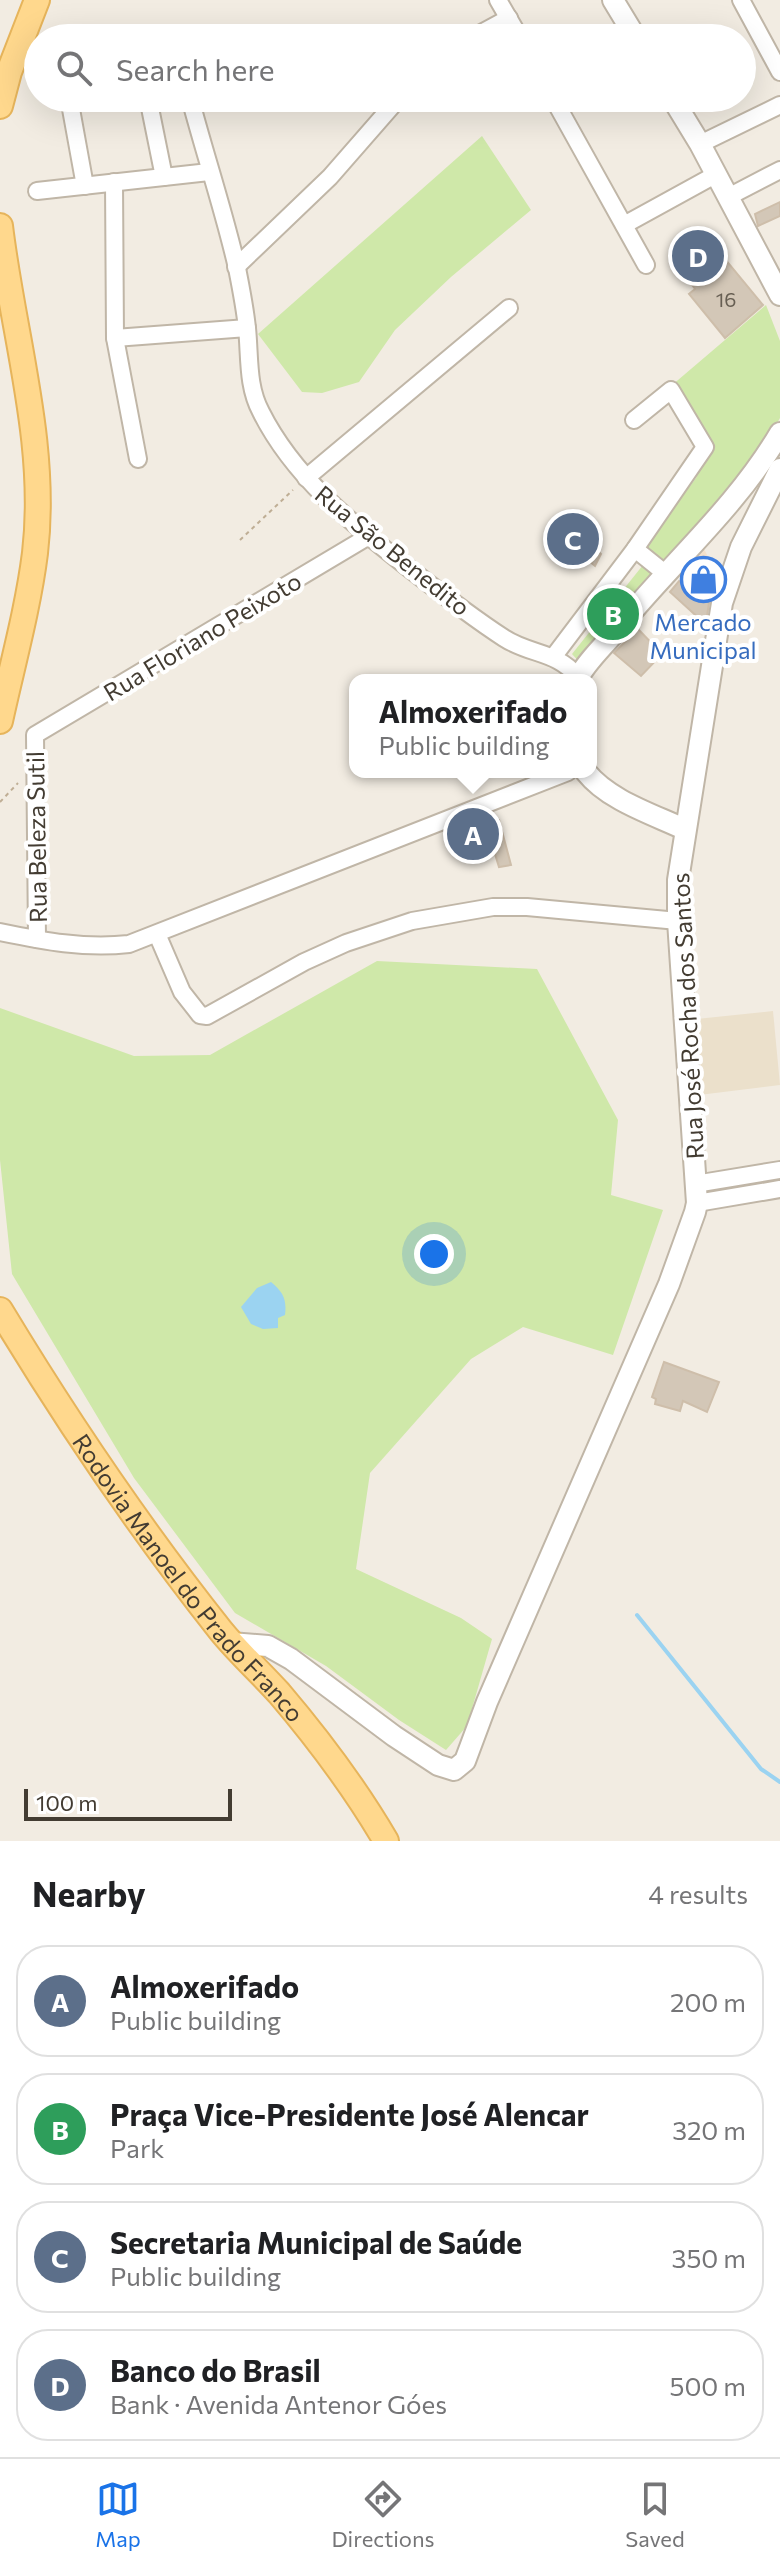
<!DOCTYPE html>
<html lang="en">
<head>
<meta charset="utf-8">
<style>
  body { margin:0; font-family:Commissioner,sans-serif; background:#f6f6f6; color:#202124 }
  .scale { position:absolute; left:24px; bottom:20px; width:208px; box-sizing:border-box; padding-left:8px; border:4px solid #433c32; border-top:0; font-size:22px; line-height:28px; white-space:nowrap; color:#433c32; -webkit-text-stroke:6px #fff; paint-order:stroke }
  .you { position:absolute; left:434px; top:1254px; width:28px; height:28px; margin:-20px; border:6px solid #fff; border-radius:50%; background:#1a73e8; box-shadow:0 0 0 12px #1a73e833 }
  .badge { display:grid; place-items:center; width:52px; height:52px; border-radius:50%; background:#1a73e8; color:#fff; font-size:26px; font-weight:700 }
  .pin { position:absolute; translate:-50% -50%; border:4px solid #fff; box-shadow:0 2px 8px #0006 }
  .popup { position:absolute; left:349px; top:674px; width:248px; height:104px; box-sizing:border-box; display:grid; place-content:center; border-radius:16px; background:#fff; filter:drop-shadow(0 2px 6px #0005); font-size:26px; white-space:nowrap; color:#757577 }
  .popup b { font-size:30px; color:#202124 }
  .popup::after { content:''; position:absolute; left:50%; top:100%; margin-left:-16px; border:16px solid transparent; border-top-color:#fff }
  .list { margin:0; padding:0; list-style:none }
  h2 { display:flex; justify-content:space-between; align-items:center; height:104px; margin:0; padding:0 32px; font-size:34px }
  h2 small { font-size:26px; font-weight:400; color:#757577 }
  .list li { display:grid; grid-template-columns:52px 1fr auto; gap:24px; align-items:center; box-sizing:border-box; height:112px; margin:0 16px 16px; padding:0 16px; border:2px solid #e0e0e0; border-radius:32px }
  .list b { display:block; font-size:30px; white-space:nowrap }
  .list p { margin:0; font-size:26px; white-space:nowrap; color:#757577 }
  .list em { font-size:26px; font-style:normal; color:#757577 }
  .icon { flex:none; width:44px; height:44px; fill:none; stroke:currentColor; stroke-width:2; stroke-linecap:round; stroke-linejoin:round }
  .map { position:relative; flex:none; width:780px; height:1841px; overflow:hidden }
  .search { position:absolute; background:#fff; box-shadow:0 8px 32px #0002; left:24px; right:24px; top:24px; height:88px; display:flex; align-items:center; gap:20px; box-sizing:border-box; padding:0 28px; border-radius:44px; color:#757577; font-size:30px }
  .sheet { height:616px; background:#fff }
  nav { display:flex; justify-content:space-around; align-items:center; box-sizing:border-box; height:112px; border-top:2px solid #e0e0e0; background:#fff; font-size:22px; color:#757577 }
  nav a { display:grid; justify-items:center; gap:4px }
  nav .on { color:#1a73e8 }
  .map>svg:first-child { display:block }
</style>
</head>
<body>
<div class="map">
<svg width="780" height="1841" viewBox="0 0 780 1841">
  <rect width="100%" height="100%" fill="#f2ece2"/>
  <path fill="#f5e1cb" d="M704,549L721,582L715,606L683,576Z"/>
  <path fill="#ebe0cb" d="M773,1011L780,1085L699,1095L687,1020Z"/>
  <g fill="#cfe8a9">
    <path d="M482,136L531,210L451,277L395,330L359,382L322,393L302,392L258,334Z"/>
    <path d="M766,305L780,341V418L763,448L666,566L643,548L696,478L708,447L671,386Z"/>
    <path d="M643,565L655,574L581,664L572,654Z"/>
    <path d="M377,961L537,969L618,1120L611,1195L663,1210L613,1355L523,1327L471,1359L370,1473L356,1569L461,1618L492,1639L467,1726L446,1750L399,1720L326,1666L235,1613L134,1478L12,1274L0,1160V1008L134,1056L210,1055Z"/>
  </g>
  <path fill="#9bd3f1" d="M271,1282C283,1292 287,1299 285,1315L278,1318V1328L263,1329L251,1324L241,1307L257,1288Z"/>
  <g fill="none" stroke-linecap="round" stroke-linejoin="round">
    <path stroke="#9bd3f1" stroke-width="4" d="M637,1615L761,1769L780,1782"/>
  </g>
  <g fill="#d3c7b7" stroke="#cebeaa" stroke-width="2">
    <path d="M780,202V216L758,226L755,214Z"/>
    <path d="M710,235L720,253L763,305L725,338L689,294L695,289L674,260Z"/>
    <path d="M563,522L601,554L595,566L583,556L577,562L564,552L570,546L555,533Z"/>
    <path d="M679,581L709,603L707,616L702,621L670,592Z"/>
    <path d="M638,629L662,654L641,676L614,653Z"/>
    <path d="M499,820L511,865L499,867L491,841L470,845L463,825L477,821Z"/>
    <path d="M664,1362L719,1382L707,1412L683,1401L680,1411L655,1404L656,1399L652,1397Z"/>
  </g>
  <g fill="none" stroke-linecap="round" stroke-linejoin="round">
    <defs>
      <g id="minor">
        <path d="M498,0L520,38"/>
        <path d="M741,0L780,72"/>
        <path d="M472,38L509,18"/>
        <path d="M69,98L85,186"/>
        <path d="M148,98L164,177"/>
        <path d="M190,98C205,155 224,211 237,268C241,288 245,309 247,328C250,357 247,386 261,412C293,476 351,523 406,566C438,591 470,616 504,638C530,655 557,651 578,677"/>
        <path d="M553,98L646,265"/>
        <path d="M700,144L780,105"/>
        <path d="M114,182L115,338L138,459"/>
        <path d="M37,191L209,172"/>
        <path d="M728,197L780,170"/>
        <path d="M624,225L715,175"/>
        <path d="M236,267L330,177L399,98"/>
        <path d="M115,338L247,328"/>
        <path d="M306,478L509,308"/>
        <path d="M635,549L666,574"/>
        <path d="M554,656L635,549L705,447L671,390L634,420"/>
        <path d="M0,932C44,941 84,949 129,944L568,772"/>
        <path d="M157,934L182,992L200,1015L207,1016L304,962L346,943L412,921L493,907H527L678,921"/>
        <path d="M37,939L35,735L369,536"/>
        <path d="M695,1184L780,1170"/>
        <path d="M697,1203L780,1189"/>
      </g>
      <g id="tertiary">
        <path d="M613,0L636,38"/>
        <path d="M672,98L700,144L780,295"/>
        <path d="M577,680C585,663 603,647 615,632C669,565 736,508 780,433"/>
        <path d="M586,772C608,800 652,814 684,829"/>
        <path d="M231,1643L268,1646L291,1659L394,1736L438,1765L454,1770L465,1761L487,1702L669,1284L695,1212L697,1203L678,921V880L722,603L741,547L780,469"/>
      </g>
      <g id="primary">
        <path d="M0,106L9,72L37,0"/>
        <path d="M0,226C13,335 48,443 35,553C28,609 12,666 0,721"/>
        <path id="s1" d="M0,1310C67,1421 140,1529 221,1631C239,1653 260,1672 279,1693C319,1740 355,1788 386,1841"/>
      </g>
    </defs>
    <use href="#minor" stroke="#c0b6a7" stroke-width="20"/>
    <use href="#tertiary" stroke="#c0b6a7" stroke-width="24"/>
    <use href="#primary" stroke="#e6b45b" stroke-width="28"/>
    <g stroke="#bfae95" stroke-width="2" stroke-dasharray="4 4" stroke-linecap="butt">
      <path d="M240,540L293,490"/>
      <path d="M0,802L18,783"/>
    </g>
    <use href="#minor" stroke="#fff" stroke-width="16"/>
    <use href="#tertiary" stroke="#fff" stroke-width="20"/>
    <use href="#primary" stroke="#ffd88d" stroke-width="24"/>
  </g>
  <defs>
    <symbol id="shop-ring" viewBox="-11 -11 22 22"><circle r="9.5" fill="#fff" stroke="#3f7fe0" stroke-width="1.5"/><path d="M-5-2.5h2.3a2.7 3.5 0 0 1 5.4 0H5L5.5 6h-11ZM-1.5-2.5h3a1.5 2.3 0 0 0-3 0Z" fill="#3f7fe0"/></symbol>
  </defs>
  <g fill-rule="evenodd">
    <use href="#shop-ring" x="678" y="554" width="51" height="51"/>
  </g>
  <g text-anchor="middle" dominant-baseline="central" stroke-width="8" stroke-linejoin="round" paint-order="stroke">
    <g font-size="20" fill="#675f53">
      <text x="726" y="299">16</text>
    </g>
    <g font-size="24" fill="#433c32" stroke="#fff">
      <text transform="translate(393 550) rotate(39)">Rua São Benedito</text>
      <text transform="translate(202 636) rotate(-31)">Rua Floriano Peixoto</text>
      <text transform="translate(36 837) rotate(-91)">Rua Beleza Sutil</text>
      <text transform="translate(687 1016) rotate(-93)">Rua José Rocha dos Santos</text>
      <text stroke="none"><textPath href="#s1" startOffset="328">Rodovia Manoel do Prado Franco</textPath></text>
    </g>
    <g font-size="24" fill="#366cbe" stroke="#fff">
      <text x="703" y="621">Mercado<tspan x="703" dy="28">Municipal</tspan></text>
    </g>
  </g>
</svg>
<div class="scale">100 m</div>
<div class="you"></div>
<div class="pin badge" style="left:473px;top:834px;background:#5c6f8a">A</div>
<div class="popup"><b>Almoxerifado</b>Public building</div>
<div class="pin badge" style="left:613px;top:614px;background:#2e9e5b">B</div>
<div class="pin badge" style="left:573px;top:539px;background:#5c6f8a">C</div>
<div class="pin badge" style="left:698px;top:256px;background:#5c6f8a">D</div>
<div class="search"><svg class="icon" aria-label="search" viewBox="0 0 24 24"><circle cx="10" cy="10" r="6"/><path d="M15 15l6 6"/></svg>Search here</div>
</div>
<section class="sheet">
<h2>Nearby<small>4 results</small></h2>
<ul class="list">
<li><span class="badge" style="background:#5c6f8a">A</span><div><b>Almoxerifado</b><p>Public building</p></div><em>200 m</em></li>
<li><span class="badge" style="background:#2e9e5b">B</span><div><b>Praça Vice-Presidente José Alencar</b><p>Park</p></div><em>320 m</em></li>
<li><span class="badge" style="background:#5c6f8a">C</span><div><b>Secretaria Municipal de Saúde</b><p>Public building</p></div><em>350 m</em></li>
<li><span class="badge" style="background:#5c6f8a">D</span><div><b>Banco do Brasil</b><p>Bank · Avenida Antenor Góes</p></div><em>500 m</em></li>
</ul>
</section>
<nav>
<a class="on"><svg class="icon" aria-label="map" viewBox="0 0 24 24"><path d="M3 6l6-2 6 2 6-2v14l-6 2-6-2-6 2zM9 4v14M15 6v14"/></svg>Map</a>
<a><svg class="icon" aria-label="directions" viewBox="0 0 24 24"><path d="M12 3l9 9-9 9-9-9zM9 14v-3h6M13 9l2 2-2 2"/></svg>Directions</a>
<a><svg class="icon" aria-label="saved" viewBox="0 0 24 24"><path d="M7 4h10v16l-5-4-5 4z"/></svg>Saved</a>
</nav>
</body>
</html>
